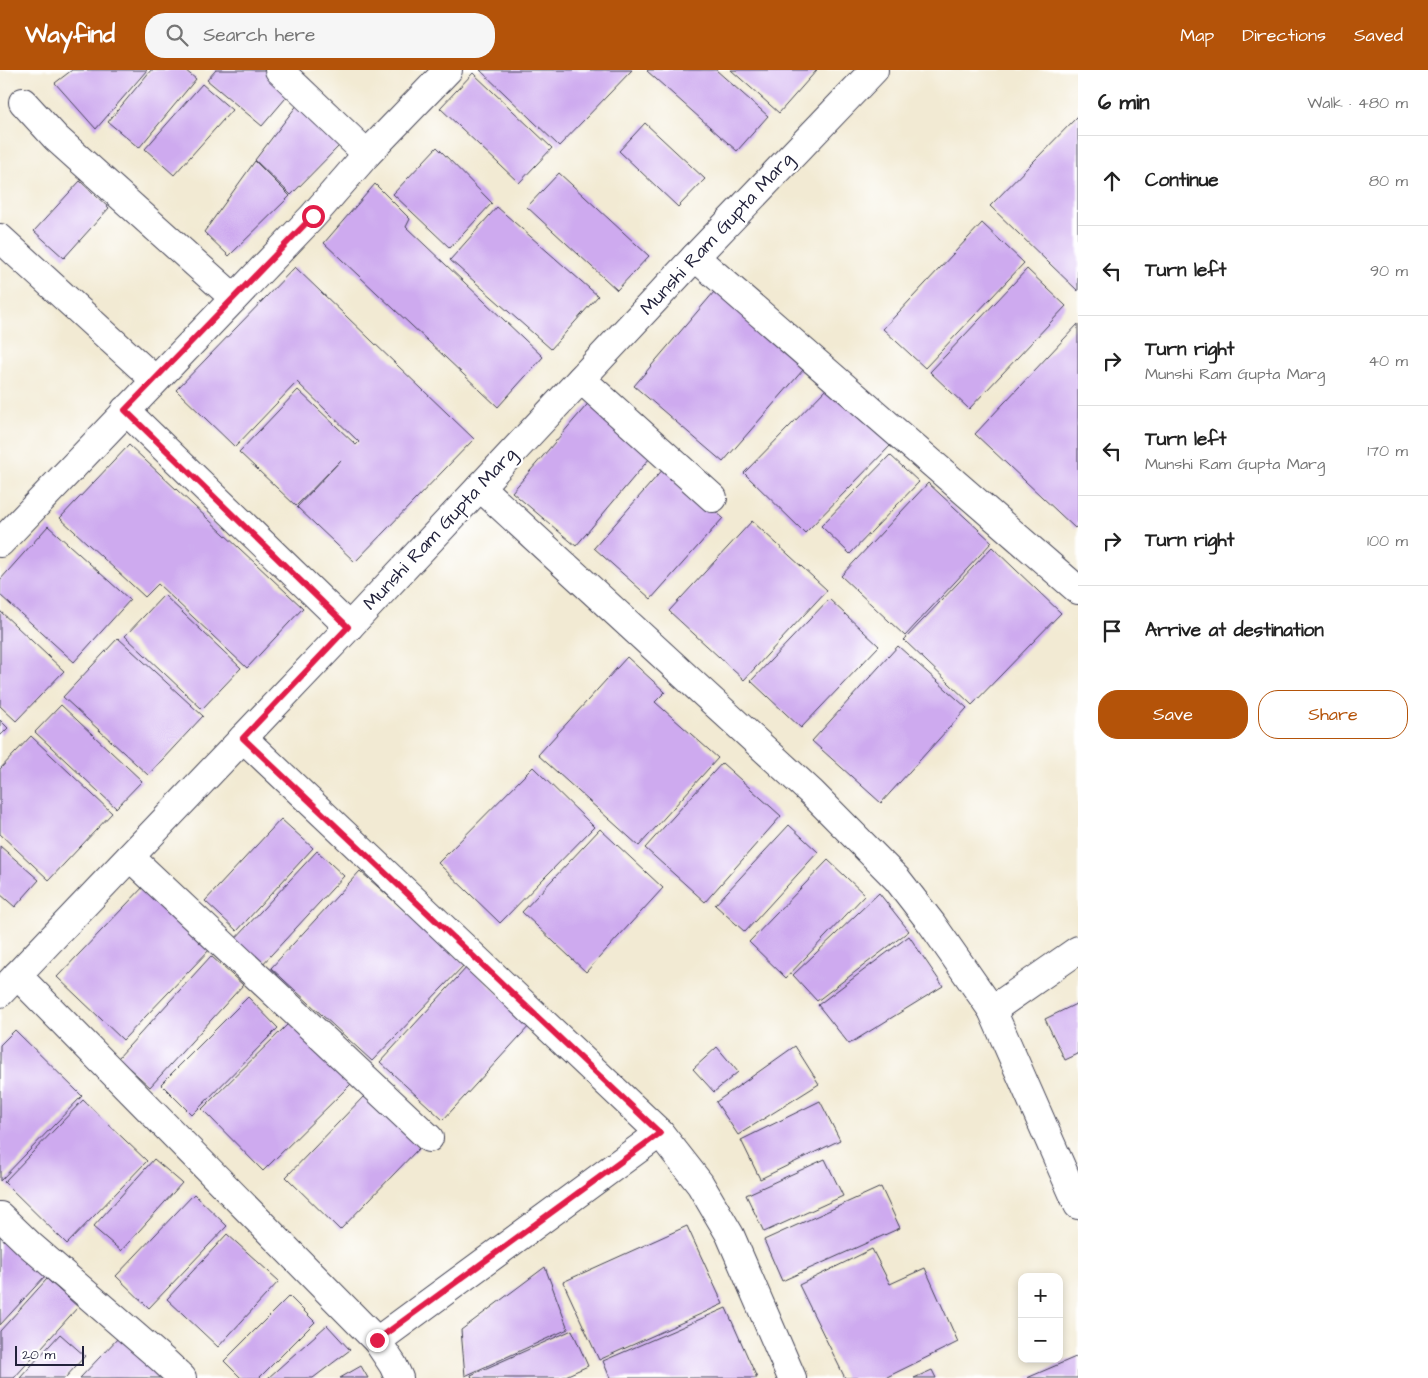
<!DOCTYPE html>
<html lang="en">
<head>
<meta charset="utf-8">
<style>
  body { margin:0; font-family:"Architects Daughter",sans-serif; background:#f6f6f6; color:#222 }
  .controls { position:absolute; right:15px; bottom:15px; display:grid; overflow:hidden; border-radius:10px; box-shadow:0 2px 8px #0003 }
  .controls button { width:45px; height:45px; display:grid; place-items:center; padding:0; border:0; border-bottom:1px solid #e0e0e0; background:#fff; color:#222; font:25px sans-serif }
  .scale { position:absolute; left:15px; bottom:12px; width:69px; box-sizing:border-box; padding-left:5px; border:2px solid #22223b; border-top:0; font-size:14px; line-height:18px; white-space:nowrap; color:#22223b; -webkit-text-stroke:4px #fff; paint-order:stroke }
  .stop { position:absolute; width:15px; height:15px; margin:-11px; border:4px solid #e11d48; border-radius:50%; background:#fff }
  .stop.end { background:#e11d48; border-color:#fff; box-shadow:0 1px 5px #0008 }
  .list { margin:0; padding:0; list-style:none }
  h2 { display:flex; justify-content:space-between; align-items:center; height:65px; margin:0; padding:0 20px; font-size:21px }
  h2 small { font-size:16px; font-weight:400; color:#767676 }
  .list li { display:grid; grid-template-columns:32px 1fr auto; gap:15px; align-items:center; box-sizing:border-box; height:90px; padding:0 20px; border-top:1px solid #e0e0e0 }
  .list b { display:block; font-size:19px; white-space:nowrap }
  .list p { margin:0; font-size:16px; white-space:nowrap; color:#767676 }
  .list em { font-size:16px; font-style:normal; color:#767676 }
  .actions { display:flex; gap:10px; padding:15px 20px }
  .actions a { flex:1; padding:11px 0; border:1px solid #b45309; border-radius:20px; text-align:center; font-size:18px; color:#b45309 }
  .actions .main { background:#b45309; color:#fff }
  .icon { flex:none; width:28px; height:28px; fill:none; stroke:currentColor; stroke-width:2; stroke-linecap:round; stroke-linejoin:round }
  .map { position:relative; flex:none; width:1078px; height:1308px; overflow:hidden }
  header { display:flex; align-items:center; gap:30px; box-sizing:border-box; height:70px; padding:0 25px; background:#b45309; color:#fff }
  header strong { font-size:24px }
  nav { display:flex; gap:28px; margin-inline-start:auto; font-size:18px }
  .search { width:350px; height:45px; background:#f6f6f6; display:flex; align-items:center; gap:12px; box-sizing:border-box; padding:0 18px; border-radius:20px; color:#767676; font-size:19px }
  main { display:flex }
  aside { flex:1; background:#fff }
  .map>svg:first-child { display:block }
</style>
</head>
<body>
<header>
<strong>Wayfind</strong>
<div class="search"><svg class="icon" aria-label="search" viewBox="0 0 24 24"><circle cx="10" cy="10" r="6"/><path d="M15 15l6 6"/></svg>Search here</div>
<nav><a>Map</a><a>Directions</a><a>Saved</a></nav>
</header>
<main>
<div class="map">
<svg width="1078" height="1308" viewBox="0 0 1078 1308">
  <rect width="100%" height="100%" fill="#fff"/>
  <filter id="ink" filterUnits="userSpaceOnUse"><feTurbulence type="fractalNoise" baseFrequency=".02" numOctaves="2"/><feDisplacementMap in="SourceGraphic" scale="10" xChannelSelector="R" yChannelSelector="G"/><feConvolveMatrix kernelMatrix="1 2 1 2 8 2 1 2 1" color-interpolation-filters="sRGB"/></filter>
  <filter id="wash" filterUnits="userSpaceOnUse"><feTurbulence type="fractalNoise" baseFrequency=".0096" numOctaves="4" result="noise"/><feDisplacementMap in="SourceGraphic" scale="20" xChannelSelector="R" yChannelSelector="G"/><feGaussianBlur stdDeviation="1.12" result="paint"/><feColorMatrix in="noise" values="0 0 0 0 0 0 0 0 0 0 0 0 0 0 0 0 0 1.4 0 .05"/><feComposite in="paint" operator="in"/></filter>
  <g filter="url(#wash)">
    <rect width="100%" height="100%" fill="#f2ead3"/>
    <g id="blocks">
      <g fill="#ceaaef">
        <path d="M72,0H147L96,59L55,13Z"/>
        <path d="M151,0H185L196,9L139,78L108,52Z"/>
        <path d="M216,0H266L291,22L262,56L207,10Z"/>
        <path d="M480,0H632L559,76Z"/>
        <path d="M648,0H716L768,46L737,81L647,1Z"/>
        <path d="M731,0H817L779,43Z"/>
        <path d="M473,3L552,78L519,113L440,38Z"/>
        <path d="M202,14L232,40L174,105L145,79Z"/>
        <path d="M298,34L340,75L291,125L255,90Z"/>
        <path d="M1078,46V221L990,136Z"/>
        <path d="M645,53L705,109L678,137L619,81Z"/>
        <path d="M437,77L492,133L450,178L393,124Z"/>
        <path d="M255,91L290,126L229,186L204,162Z"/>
        <path d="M559,103L649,186L617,220L527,137Z"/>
        <path d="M80,111L109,138L64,188L34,161Z"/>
        <path d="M375,114L410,149L406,157L543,287L498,337L324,173Z"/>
        <path d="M497,137L598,226L551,279L450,190Z"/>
        <path d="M982,153L1024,193L925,298L883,259Z"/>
        <path d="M295,197L474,369L355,492L297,437L341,390L296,436L239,382L298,320L356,375L359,372L297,312L235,377L176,320Z"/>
        <path d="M1027,199L1066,236L969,339L930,302Z"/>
        <path d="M720,215L810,292L723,392L634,316Z"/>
        <path d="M1078,254V455L1075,458L975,364Z"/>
        <path d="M832,313L893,373L805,463L744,403Z"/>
        <path d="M592,329L655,382L576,476L512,422Z"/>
        <path d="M129,375L303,538L247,598L158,514L145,527L60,448Z"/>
        <path d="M890,385L919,412L850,484L821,456Z"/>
        <path d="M665,397L723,448L651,529L594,478Z"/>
        <path d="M928,413L992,472L905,566L841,506Z"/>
        <path d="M752,451L827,520L744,610L669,541Z"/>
        <path d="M48,456L130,530L74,592L0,525V510Z"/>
        <path d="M992,477L1061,543L972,635L904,570Z"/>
        <path d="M164,525L241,598L202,639L125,566Z"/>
        <path d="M829,529L879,576L801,658L751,611Z"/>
        <path d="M0,541L64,601L16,651L0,636Z"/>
        <path d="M118,568L203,646L148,705L63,627Z"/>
        <path d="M898,576L967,638L881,733L812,671Z"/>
        <path d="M627,587L665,622L655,632L718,688L639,776L538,685Z"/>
        <path d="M61,635L142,711L116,738L35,662Z"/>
        <path d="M0,650L8,658L0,666Z"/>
        <path d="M31,666L112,743L49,810L0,764V699Z"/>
        <path d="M722,693L781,746L705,832L645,778Z"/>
        <path d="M533,697L594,757L500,853L438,793Z"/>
        <path d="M281,749L313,778L237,861L205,831Z"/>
        <path d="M789,755L818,782L745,862L715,835Z"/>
        <path d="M600,759L663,818L586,902L522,842Z"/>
        <path d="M0,776L39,810L15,837L0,824Z"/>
        <path d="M317,781L344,806L260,897L233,871Z"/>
        <path d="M828,790L865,825L786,908L749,872Z"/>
        <path d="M360,801L465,894L372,991L271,898Z"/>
        <path d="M147,813L213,876L123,970L57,907Z"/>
        <path d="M879,823L909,861L817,931L793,905Z"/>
        <path d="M909,866L943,916L849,974L818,935Z"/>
        <path d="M211,886L243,915L150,1017L118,988Z"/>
        <path d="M468,896L531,954L443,1050L380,992Z"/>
        <path d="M248,927L278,958L192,1045L161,1014Z"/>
        <path d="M1078,933V984L1065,990L1045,949Z"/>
        <path d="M290,952L352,1013L263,1101L202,1039Z"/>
        <path d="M15,960L82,1026L0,1111V975Z"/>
        <path d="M795,976L819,1014L738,1065L716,1032Z"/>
        <path d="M717,977L738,1002L714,1022L693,999Z"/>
        <path d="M365,1025L420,1077L340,1160L286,1107Z"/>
        <path d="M83,1030L147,1091L67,1174L4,1112Z"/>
        <path d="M820,1031L840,1070L760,1109L741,1070Z"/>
        <path d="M154,1089L182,1113L121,1181L93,1157Z"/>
        <path d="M825,1089L843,1126L764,1162L746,1125Z"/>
        <path d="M881,1117L900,1158L782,1211L764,1170Z"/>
        <path d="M194,1124L227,1156L149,1238L116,1206Z"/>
        <path d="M687,1156L723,1234L599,1290L563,1212Z"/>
        <path d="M227,1164L279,1211L218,1277L167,1229Z"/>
        <path d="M0,1165L45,1206L0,1255Z"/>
        <path d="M872,1179L890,1214L925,1198L958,1272L885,1308H845L799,1215Z"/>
        <path d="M545,1197L568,1259L465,1306L461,1260Z"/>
        <path d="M47,1209L78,1237L14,1308H0V1261Z"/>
        <path d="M289,1226L315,1252L259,1308H241L224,1291Z"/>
        <path d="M726,1238L757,1308H610L603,1291Z"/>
        <path d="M327,1255L350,1280L313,1308H268Z"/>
        <path d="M572,1260L588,1296L561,1308H472L471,1305Z"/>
        <path d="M60,1264L85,1286L65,1308H20Z"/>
        <path d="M121,1265L170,1308H80Z"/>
        <path d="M1078,1286V1308H1027Z"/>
        <path d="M361,1296L368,1308H340Z"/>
        <path d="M932,1300L936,1308H914Z"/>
      </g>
    </g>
  </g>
  <g filter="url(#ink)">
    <use href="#blocks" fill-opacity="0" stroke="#414052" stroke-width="1"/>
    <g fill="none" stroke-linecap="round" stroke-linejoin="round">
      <defs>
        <g id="minor">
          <path d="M279,0L367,84"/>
          <path d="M23,32L56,68L234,228"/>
          <path d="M0,168L155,310"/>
          <path d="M695,187L1078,520"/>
          <path d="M581,309L713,428"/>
          <path d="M125,340L349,557"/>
          <path d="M480,417L812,723L897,809L932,854L992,940L1078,1135"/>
          <path d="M0,473L313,146L367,84L448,0"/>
          <path d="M243,668L660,1063L700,1114L730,1165L792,1308"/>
          <path d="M130,787L429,1068"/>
          <path d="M17,905L377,1271L393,1295L399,1308"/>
          <path d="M0,923L349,557L695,187L874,0"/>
          <path d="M992,940L1078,880"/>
          <path d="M0,1146L30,1175L164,1291L182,1308"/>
          <path d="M377,1271L660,1063"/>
        </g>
      </defs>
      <use href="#minor" stroke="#414052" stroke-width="30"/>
      <use href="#minor" stroke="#fff" stroke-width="28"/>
    </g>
  </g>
  <g fill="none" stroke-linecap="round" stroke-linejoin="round" filter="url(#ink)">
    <path stroke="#e11d48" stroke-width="6" d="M313,146L125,340L348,557L243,668L660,1063L377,1270"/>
  </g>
  <g text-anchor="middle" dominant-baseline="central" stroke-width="4.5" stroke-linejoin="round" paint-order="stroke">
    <g font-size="19" fill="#22223b" stroke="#fff">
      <text transform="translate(717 164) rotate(-47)">Munshi Ram Gupta Marg</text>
      <text transform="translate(440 459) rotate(-47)">Munshi Ram Gupta Marg</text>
    </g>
  </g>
</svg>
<div class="controls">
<button>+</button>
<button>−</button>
</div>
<div class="scale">20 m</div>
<div class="stop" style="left:313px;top:146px"></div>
<div class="stop end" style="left:377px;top:1270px"></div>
</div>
<aside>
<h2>6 min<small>Walk · 480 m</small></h2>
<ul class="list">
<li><svg class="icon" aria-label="ahead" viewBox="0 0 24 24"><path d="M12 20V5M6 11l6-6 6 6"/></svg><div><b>Continue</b></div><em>80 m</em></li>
<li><svg class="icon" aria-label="left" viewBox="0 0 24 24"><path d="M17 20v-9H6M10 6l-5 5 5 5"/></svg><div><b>Turn left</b></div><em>90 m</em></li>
<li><svg class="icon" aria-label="right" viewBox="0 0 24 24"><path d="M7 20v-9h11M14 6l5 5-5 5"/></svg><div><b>Turn right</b><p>Munshi Ram Gupta Marg</p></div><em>40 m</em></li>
<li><svg class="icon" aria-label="left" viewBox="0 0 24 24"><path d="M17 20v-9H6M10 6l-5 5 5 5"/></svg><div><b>Turn left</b><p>Munshi Ram Gupta Marg</p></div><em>170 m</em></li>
<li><svg class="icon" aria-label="right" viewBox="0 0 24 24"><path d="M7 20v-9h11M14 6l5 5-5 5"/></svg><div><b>Turn right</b></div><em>100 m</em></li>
<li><svg class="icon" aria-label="arrive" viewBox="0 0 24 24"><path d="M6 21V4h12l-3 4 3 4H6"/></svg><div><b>Arrive at destination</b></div></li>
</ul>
<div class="actions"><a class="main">Save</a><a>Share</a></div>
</aside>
</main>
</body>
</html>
